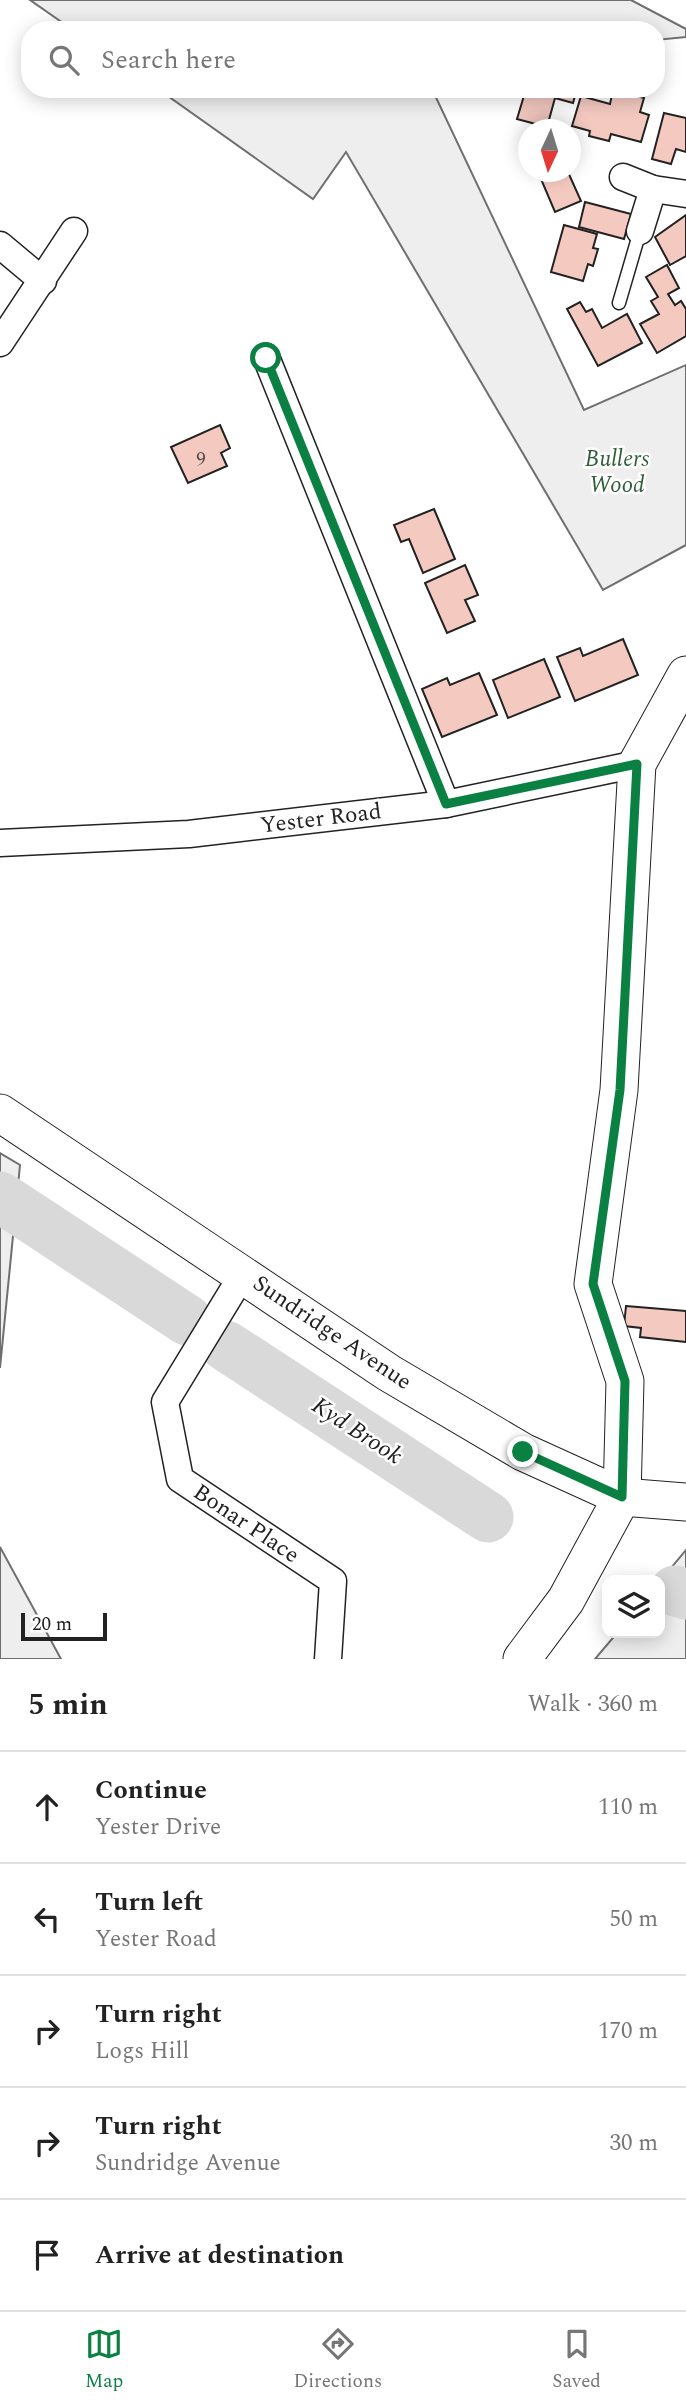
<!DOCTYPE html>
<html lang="en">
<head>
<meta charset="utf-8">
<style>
  body { margin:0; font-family:Spectral,serif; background:#f2f2f2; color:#222 }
  .controls { position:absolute; right:21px; bottom:21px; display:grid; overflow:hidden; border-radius:14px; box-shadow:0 4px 18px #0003 }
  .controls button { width:63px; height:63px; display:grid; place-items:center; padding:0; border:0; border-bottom:2px solid #e0e0e0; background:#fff; color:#222; font:35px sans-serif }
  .compass { position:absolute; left:518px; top:119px; width:63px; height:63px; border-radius:50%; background:#fff; box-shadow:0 4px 18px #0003; rotate:184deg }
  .scale { position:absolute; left:21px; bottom:18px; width:86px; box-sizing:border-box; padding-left:7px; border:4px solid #222; border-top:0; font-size:19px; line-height:24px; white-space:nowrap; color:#222; -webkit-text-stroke:5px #fff; paint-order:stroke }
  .stop { position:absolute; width:21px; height:21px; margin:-16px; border:5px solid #0b8043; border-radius:50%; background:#fff }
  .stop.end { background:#0b8043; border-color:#fff; box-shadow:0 2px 7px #0008 }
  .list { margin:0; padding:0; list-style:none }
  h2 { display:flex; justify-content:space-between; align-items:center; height:91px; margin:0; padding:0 28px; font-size:30px }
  h2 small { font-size:23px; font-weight:400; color:#767676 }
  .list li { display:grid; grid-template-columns:46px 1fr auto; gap:21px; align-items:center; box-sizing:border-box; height:112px; padding:0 28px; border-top:2px solid #e0e0e0 }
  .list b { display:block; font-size:26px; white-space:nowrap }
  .list p { margin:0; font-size:23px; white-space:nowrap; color:#767676 }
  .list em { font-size:23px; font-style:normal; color:#767676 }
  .icon { flex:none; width:38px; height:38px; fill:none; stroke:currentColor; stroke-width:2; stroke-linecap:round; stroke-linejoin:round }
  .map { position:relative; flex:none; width:686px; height:1659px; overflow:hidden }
  .search { position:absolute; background:#fff; box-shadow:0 4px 18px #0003; left:21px; right:21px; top:21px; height:77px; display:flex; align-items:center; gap:18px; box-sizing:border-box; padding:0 24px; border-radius:28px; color:#767676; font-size:26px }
  .sheet { height:651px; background:#fff }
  nav { display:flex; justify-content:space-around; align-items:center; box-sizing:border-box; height:98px; border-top:2px solid #e0e0e0; background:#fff; font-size:19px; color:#767676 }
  nav a { display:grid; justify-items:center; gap:4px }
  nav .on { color:#0b8043 }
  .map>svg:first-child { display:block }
</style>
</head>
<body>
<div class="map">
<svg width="686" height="1659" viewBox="0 0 686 1659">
  <rect width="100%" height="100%" fill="#fff"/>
  <g fill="#eee" stroke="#6f6f6f" stroke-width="2">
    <path d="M30,0H631L686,29V37L656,40V30H73Z"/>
    <path d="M158,89H432L584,410L686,365V545L603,590L346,152L313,199Z"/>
    <path d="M0,1153L20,1165L0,1368Z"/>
    <path d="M0,1547L61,1659H0Z"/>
    <path d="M686,1550V1659H595L617,1633H660V1581Z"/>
  </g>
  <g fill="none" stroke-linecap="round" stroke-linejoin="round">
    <g stroke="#d9d9d9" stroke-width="51">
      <path d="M0,1197L187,1320"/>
      <path d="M226,1346L488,1517"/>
      <path d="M675,1591L686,1594"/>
    </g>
  </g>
  <g fill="#f3c9c0" stroke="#222" stroke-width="2">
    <path d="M526,89H577L573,103L555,98L547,127L517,119Z"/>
    <path d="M613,90L644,98L640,112L649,115L641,142L611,134L609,141L589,136L590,131L572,126L581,96L610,104Z"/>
    <path d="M664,113L686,118V152L676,149L671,164L652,159Z"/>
    <path d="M538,172H568L581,201L555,212Z"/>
    <path d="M585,202L631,214L624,239L579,227Z"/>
    <path d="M686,215V256L670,265L655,237Z"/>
    <path d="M564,225L597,234L593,248L598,249L593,266L588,264L583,281L551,272Z"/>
    <path d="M667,265L679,288L668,294L675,305L681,301L686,309V336L657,353L640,324L659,314L651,301L658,297L646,277Z"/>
    <path d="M580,302L586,312L592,309L602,328L627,314L642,343L598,366L567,309Z"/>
    <path d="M220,425L230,448L221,453L227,466L188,483L171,447Z"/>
    <path d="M434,509L455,559L423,573L409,539L401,542L394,525Z"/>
    <path d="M465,565L478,595L465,600L475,621L447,633L425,583Z"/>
    <path d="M623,639L638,675L575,701L557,657L580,648L583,656Z"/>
    <path d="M544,659L560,697L508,718L493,680Z"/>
    <path d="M479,673L497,715L442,737L422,689L447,678L450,685Z"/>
    <path d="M626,1306L686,1311V1342L640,1337L641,1328L624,1326Z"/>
  </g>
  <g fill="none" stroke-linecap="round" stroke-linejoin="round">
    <defs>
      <path id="lane" d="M619,303L640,231"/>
      <g id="street">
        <path d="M623,177L653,189L686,194"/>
        <path d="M640,231L653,189"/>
        <path d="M0,245L43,281"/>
        <path d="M0,343L74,231"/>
        <path d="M266,357L446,804"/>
        <path d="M0,843L189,834L446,804L637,764"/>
        <path d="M243,1274L165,1402L180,1479L333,1581L328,1659"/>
      </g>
      <g id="secondary">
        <path d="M0,1113L389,1373L523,1452L622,1497L686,1502"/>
        <path d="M522,1659L566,1600L622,1497L625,1381L593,1284L619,1090L637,764L686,675"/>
      </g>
    </defs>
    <use href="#lane" stroke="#222" stroke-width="15"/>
    <use href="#street" stroke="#222" stroke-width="29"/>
    <use href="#secondary" stroke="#222" stroke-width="39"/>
    <use href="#lane" stroke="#fff" stroke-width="12"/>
    <use href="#street" stroke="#fff" stroke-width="26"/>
    <use href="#secondary" stroke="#fff" stroke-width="37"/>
  </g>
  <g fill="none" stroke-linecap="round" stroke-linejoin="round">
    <path stroke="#0b8043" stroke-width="9" d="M266,358L446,804L637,764L620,1090L593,1284L625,1381L622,1497L523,1452"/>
  </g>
  <g text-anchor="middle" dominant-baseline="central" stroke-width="5" stroke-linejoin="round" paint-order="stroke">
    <g font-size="19" fill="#564c4a">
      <text x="201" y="459">9</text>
    </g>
    <g font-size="23" font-style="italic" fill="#2f5e38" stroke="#fff">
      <text x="617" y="459">Bullers<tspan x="617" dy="26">Wood</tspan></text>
    </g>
    <g font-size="23" fill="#222" stroke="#fff">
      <text transform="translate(321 819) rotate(-7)">Yester Road</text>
      <text transform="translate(332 1333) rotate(34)">Sundridge Avenue</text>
      <text transform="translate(246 1524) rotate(34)">Bonar Place</text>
    </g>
    <g font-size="24" font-style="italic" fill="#222" stroke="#fff">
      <text transform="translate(357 1431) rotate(33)">Kyd Brook</text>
    </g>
  </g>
</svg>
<div class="controls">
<button><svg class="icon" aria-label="layers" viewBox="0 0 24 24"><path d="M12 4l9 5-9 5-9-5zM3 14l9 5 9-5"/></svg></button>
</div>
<svg class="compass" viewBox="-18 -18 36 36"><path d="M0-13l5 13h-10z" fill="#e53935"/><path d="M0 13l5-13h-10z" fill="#767676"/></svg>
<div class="scale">20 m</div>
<div class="stop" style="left:266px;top:358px"></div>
<div class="stop end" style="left:523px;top:1452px"></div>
<div class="search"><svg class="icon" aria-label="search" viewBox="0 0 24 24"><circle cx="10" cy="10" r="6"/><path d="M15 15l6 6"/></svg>Search here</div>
</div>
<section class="sheet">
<h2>5 min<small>Walk · 360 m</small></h2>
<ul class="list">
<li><svg class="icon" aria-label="ahead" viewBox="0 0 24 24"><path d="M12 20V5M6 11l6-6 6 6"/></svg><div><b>Continue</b><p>Yester Drive</p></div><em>110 m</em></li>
<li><svg class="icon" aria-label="left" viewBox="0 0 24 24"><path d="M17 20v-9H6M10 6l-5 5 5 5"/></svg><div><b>Turn left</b><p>Yester Road</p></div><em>50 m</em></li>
<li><svg class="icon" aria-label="right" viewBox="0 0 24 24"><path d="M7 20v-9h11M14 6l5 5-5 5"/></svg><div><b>Turn right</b><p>Logs Hill</p></div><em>170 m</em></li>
<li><svg class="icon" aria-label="right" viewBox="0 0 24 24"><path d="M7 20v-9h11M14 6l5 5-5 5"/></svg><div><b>Turn right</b><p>Sundridge Avenue</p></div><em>30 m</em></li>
<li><svg class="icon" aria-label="arrive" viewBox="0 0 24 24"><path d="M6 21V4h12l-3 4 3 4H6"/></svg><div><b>Arrive at destination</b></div></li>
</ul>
</section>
<nav>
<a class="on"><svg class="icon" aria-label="map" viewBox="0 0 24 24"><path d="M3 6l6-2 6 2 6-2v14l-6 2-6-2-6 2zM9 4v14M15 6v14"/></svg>Map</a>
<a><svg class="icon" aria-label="directions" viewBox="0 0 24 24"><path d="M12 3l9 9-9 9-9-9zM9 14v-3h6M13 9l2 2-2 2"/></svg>Directions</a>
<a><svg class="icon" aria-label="saved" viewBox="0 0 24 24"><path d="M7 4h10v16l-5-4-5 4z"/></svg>Saved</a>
</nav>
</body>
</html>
